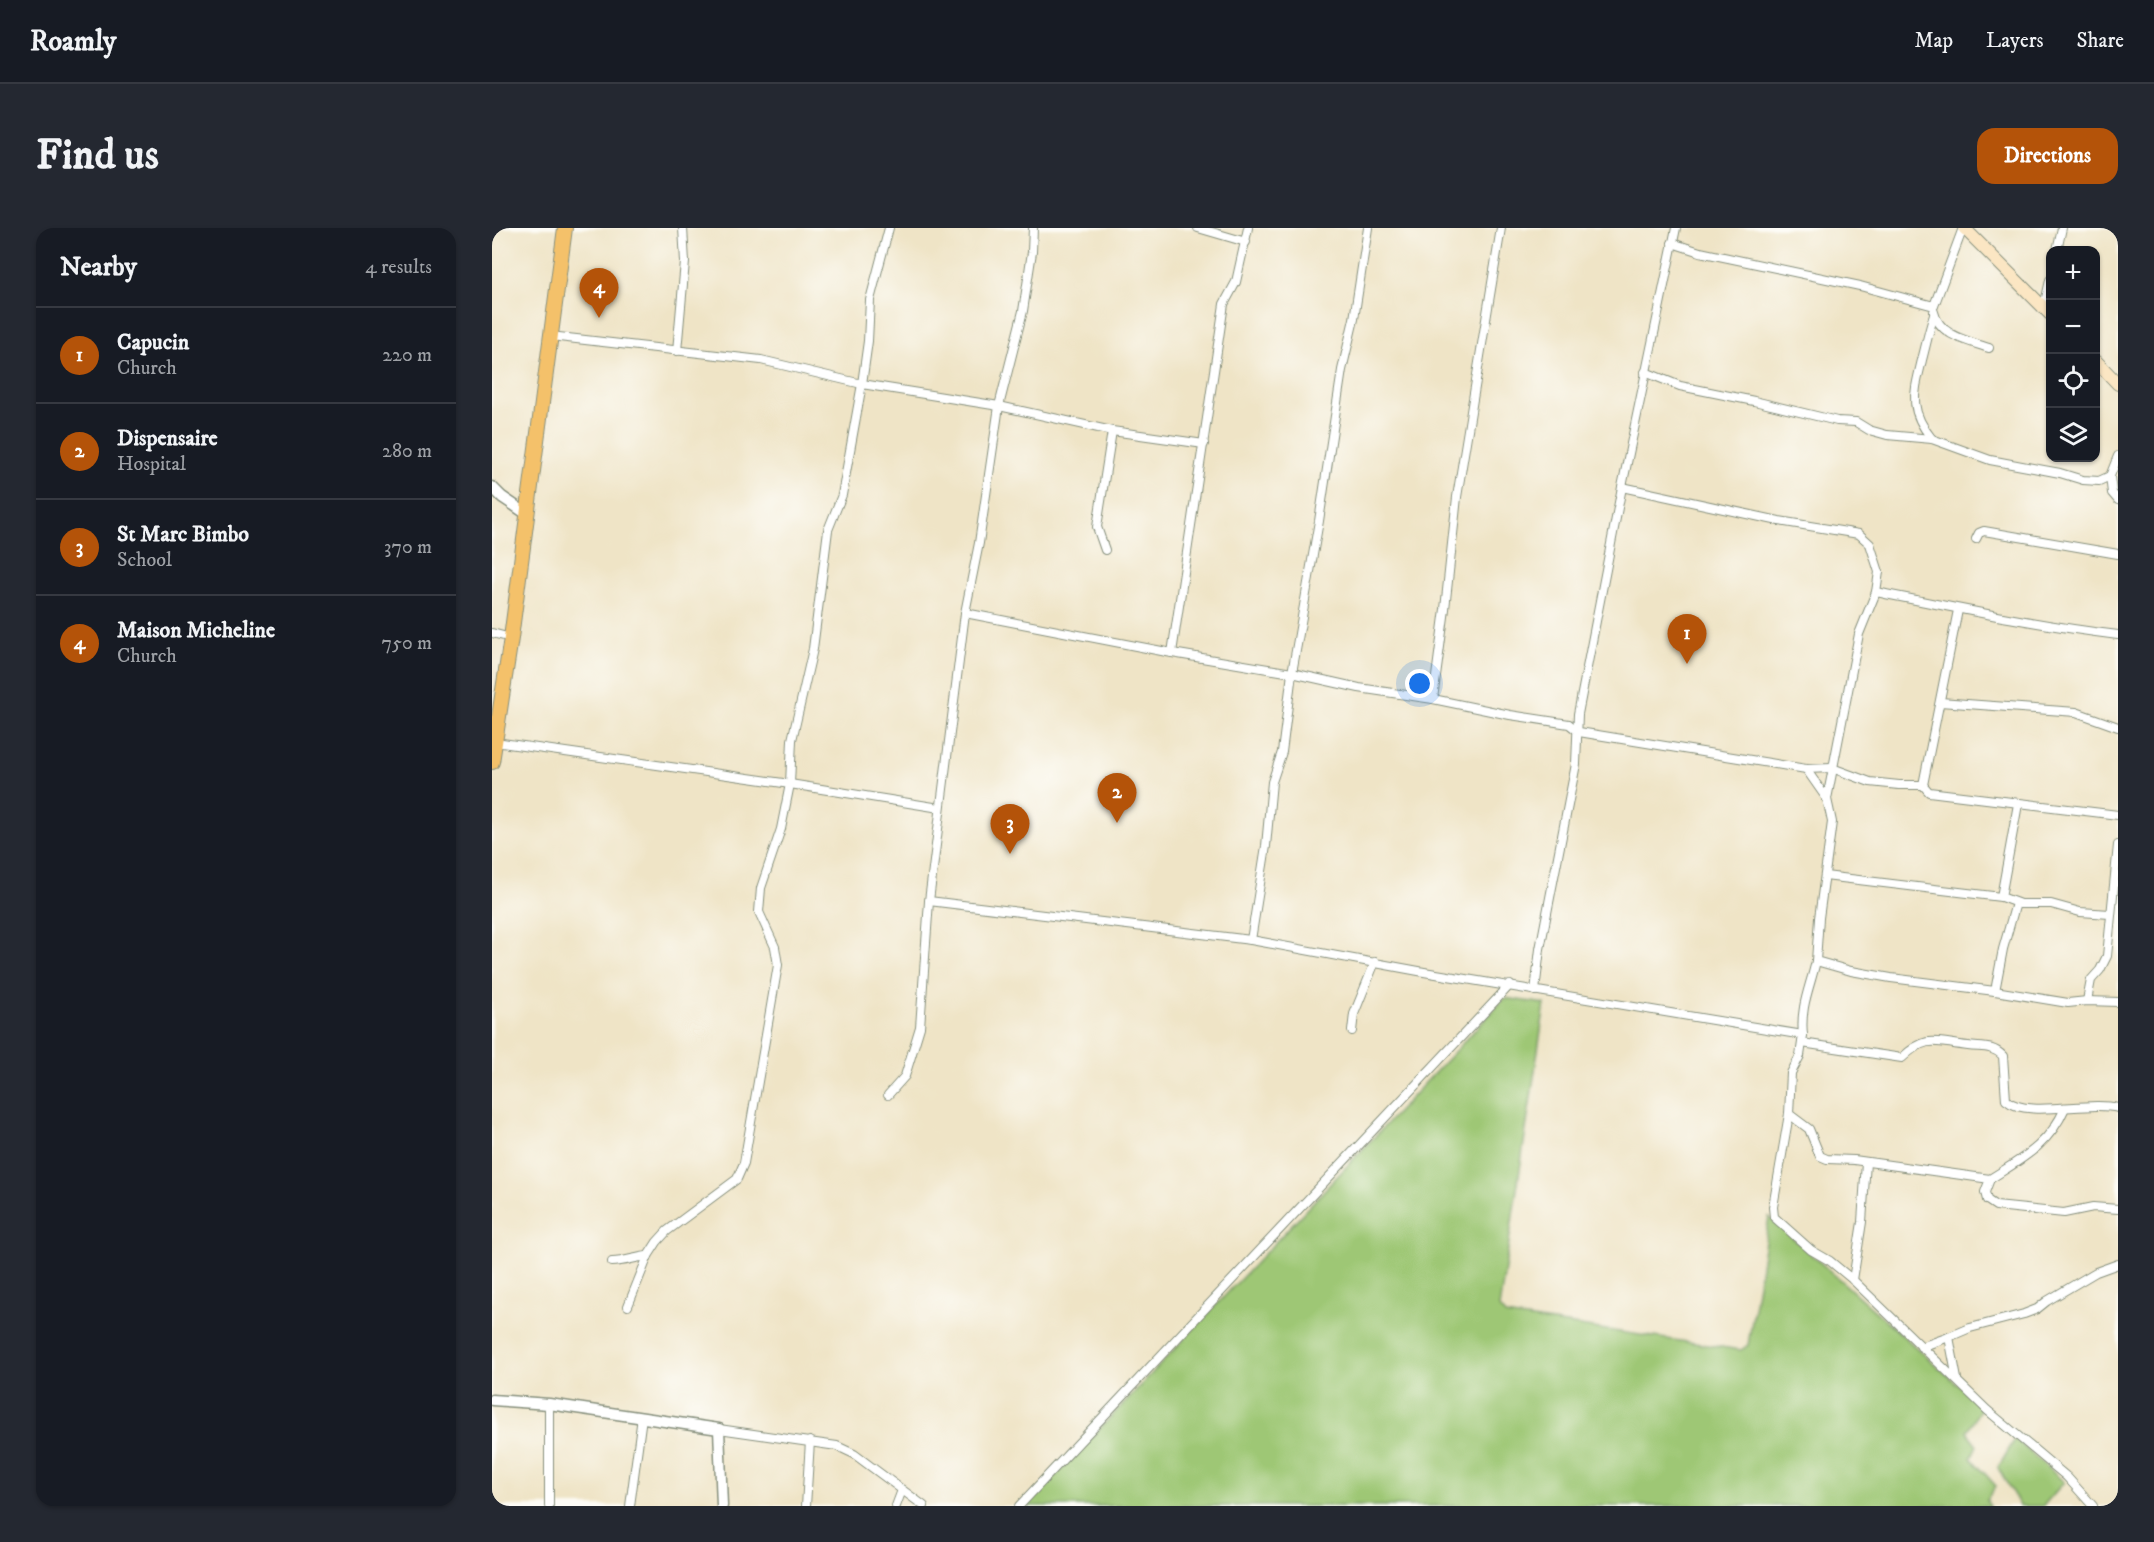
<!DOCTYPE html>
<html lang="en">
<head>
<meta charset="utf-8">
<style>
  body { margin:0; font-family:"IM FELL DW Pica",serif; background:#242831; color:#f1f3f6 }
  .controls { position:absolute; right:18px; top:18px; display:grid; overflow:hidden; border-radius:12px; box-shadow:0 2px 4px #0004 }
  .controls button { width:54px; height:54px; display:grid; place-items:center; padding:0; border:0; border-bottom:2px solid #363941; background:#171b24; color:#f1f3f6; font:30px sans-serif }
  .you { position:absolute; left:928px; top:456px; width:21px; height:21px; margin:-15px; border:4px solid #fff; border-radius:50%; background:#1a73e8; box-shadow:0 0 0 9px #1a73e833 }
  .badge { display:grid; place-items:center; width:39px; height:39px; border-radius:50%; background:#b45309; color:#fff; font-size:20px; font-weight:700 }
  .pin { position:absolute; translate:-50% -50px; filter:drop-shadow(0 2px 3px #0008) }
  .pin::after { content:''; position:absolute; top:32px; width:21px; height:18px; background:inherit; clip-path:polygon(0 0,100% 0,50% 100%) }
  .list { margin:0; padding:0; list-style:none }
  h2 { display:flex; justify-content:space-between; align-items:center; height:78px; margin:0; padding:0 24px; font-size:26px }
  h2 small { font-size:20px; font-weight:400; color:#9ea1a6 }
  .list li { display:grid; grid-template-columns:39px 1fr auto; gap:18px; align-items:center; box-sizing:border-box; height:96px; padding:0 24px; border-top:2px solid #363941 }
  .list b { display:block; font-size:22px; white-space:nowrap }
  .list p { margin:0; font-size:20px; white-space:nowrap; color:#9ea1a6 }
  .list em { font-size:20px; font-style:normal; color:#9ea1a6 }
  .icon { flex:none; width:33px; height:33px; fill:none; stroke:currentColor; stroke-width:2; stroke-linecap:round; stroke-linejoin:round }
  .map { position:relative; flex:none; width:1626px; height:1278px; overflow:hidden; border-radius:18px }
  header { display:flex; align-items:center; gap:36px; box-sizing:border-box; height:84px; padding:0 30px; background:#171b24; border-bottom:2px solid #363941 }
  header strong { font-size:28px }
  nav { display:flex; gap:33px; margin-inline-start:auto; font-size:21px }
  .intro { display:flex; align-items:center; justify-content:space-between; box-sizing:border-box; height:144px; padding:0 36px }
  h1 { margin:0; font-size:42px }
  .button { padding:15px 27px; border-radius:18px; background:#b45309; color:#fff; font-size:21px; font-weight:700 }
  main { display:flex; gap:36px; padding:0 36px }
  aside { flex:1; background:#171b24; border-radius:18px; box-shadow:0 2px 4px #0004 }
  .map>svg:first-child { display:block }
</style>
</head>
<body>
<header>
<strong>Roamly</strong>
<nav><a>Map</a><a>Layers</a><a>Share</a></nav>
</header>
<div class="intro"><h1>Find us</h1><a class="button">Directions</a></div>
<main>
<aside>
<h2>Nearby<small>4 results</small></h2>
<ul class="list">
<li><span class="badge">1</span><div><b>Capucin</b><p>Church</p></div><em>220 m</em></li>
<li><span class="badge">2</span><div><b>Dispensaire</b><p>Hospital</p></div><em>280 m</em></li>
<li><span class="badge">3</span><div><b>St Marc Bimbo</b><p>School</p></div><em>370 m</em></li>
<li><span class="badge">4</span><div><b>Maison Micheline</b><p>Church</p></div><em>750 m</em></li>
</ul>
</aside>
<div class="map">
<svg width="1626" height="1278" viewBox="0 0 1626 1278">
  <rect width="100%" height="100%" fill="#fdfcf7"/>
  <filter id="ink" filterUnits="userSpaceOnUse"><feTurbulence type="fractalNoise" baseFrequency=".0167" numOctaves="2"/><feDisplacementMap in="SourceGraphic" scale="12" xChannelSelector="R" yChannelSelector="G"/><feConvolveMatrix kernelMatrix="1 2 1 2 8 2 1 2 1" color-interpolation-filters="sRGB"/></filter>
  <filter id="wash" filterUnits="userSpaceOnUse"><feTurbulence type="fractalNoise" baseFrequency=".008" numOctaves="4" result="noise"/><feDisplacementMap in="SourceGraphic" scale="24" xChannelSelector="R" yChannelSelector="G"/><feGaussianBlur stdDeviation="1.35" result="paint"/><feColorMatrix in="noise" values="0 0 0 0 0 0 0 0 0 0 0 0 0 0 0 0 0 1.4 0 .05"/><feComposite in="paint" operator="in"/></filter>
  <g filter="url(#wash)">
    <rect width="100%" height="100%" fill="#efe4c6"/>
    <g fill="#9ec774" stroke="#5e8254" stroke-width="1.5">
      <path d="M1013,770L1053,776L1007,1080L1013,1087L1249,1122L1256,1117L1277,989L1490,1178L1475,1204L1485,1217L1479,1230L1504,1258L1494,1272L1498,1278H535Z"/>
      <path d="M1523,1211L1572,1254L1551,1278H1528L1506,1240Z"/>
    </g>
  </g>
  <g filter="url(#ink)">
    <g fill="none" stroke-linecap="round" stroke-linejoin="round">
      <defs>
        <g id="minor">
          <path d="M706,0L754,14"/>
          <path d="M1180,15L1208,24L1368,58L1442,78L1471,0"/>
          <path d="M1565,22L1570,0"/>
          <path d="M1552,79L1558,52"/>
          <path d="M1442,84C1447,108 1477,113 1497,120"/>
          <path d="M58,108L269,132L370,156L507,178L620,203L712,216"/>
          <path d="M185,123L193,34L191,0"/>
          <path d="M1153,144L1188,158L1262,173L1345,193L1364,194L1377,202L1395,207L1440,211L1498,232L1568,245L1591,252L1607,253L1618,248L1626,228"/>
          <path d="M1440,211C1416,181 1422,166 1430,132C1434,117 1437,102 1442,87"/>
          <path d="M1618,248L1620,265L1626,272"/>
          <path d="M1130,259L1287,293L1367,306L1378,316L1387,344L1384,364L1367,406L1335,571L1340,594L1327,690L1324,733L1359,743L1399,750L1503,763L1576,775L1595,773L1626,774"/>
          <path d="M1484,311L1487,305L1492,303L1626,326"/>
          <path d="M613,322L605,299L620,203"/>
          <path d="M1384,364C1464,380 1544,397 1626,407"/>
          <path d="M473,385L680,425L800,445L867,460L941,471L1018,487L1077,496L1087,504L1314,541L1340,540L1378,554L1407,557H1431L1437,564L1626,587"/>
          <path d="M0,405L19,410"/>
          <path d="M680,425L732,76L744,54L756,0"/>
          <path d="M941,471L953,381L965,269L1009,0"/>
          <path d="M1448,474L1584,484L1626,499"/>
          <path d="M3,514L298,556L448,580"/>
          <path d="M1314,541L1335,571"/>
          <path d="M1431,557L1466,382"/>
          <path d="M1333,648L1509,669L1528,676H1559L1588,684L1618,686"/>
          <path d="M1509,669L1526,576"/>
          <path d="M437,673L759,712L932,744L1311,807L1308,828L1299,845L1297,886L1281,979L1282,989L1319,1022L1338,1033L1361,1052L1495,1182L1575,1249L1601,1278"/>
          <path d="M759,712L774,618L780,554L790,524L800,445L827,293L850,142L862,91L876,0"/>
          <path d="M1043,763L1048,721L1084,536L1086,486L1130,259L1184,0"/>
          <path d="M1503,763L1511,721L1524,675"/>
          <path d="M1595,773L1599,752L1608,742L1615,728L1626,617"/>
          <path d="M860,803L862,786L883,734"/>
          <path d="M1311,807C1308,778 1318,760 1324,733"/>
          <path d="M1310,815L1410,830C1436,805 1445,815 1476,818C1490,820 1500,817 1511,828L1514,872C1535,891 1597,872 1626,880"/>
          <path d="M396,867L413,848L428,799L437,673L473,385L487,315L507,178L531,83L540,24L541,0"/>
          <path d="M1297,886L1317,901L1328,928L1335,931L1362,932L1498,951L1493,964L1495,972L1504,978L1572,985L1601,979L1626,981"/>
          <path d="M1498,951C1531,930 1557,917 1573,880"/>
          <path d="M120,1034C133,1034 143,1029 156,1028"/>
          <path d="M1361,1052L1370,994L1374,934"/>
          <path d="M136,1078L156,1028L165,1014L175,1003L245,951L252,935L286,737L283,719L267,684L269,660L289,601L298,556L300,512L321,421L336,302L350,267L370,156L376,113L378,72L397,0"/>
          <path d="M1457,1109L1465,1151"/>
          <path d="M1429,1119L1457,1109L1478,1100L1532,1086L1545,1081L1555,1073L1604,1044L1626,1036"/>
          <path d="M227,1201L345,1218L362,1226L432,1278"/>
          <path d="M57,1278V1176"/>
          <path d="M138,1278L150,1189"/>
          <path d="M314,1278L318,1213"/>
          <path d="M404,1278L410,1262"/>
          <path d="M527,1278L1018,757"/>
        </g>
        <g id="tertiary">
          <path d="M0,259L10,269L35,286"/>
          <path d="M0,1172L57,1176L227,1201L230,1278"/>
        </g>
        <g id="secondary">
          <path d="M1472,0L1558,86"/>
          <path d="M1604,133L1626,156"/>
        </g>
        <path id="primary" d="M0,534L19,410L73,0"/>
      </defs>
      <use href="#minor" stroke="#87907d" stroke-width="10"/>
      <use href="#tertiary" stroke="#87907d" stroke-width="13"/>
      <use href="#secondary" stroke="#87907d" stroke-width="14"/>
      <use href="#primary" stroke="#87907d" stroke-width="16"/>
      <use href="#minor" stroke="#fff" stroke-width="8"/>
      <use href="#tertiary" stroke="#fff" stroke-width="10"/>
      <use href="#secondary" stroke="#fbe6c3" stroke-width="12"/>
      <use href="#primary" stroke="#f4c16a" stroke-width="14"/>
    </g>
  </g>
</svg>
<div class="controls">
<button>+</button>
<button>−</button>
<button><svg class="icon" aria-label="locate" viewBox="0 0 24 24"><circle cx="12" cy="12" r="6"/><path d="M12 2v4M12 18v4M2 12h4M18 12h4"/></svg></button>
<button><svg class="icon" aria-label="layers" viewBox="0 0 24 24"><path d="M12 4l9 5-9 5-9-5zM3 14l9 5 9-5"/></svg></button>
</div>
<div class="you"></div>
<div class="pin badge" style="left:1195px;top:436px">1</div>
<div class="pin badge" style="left:625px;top:595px">2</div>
<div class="pin badge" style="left:518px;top:626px">3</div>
<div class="pin badge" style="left:107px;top:90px">4</div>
</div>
</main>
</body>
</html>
